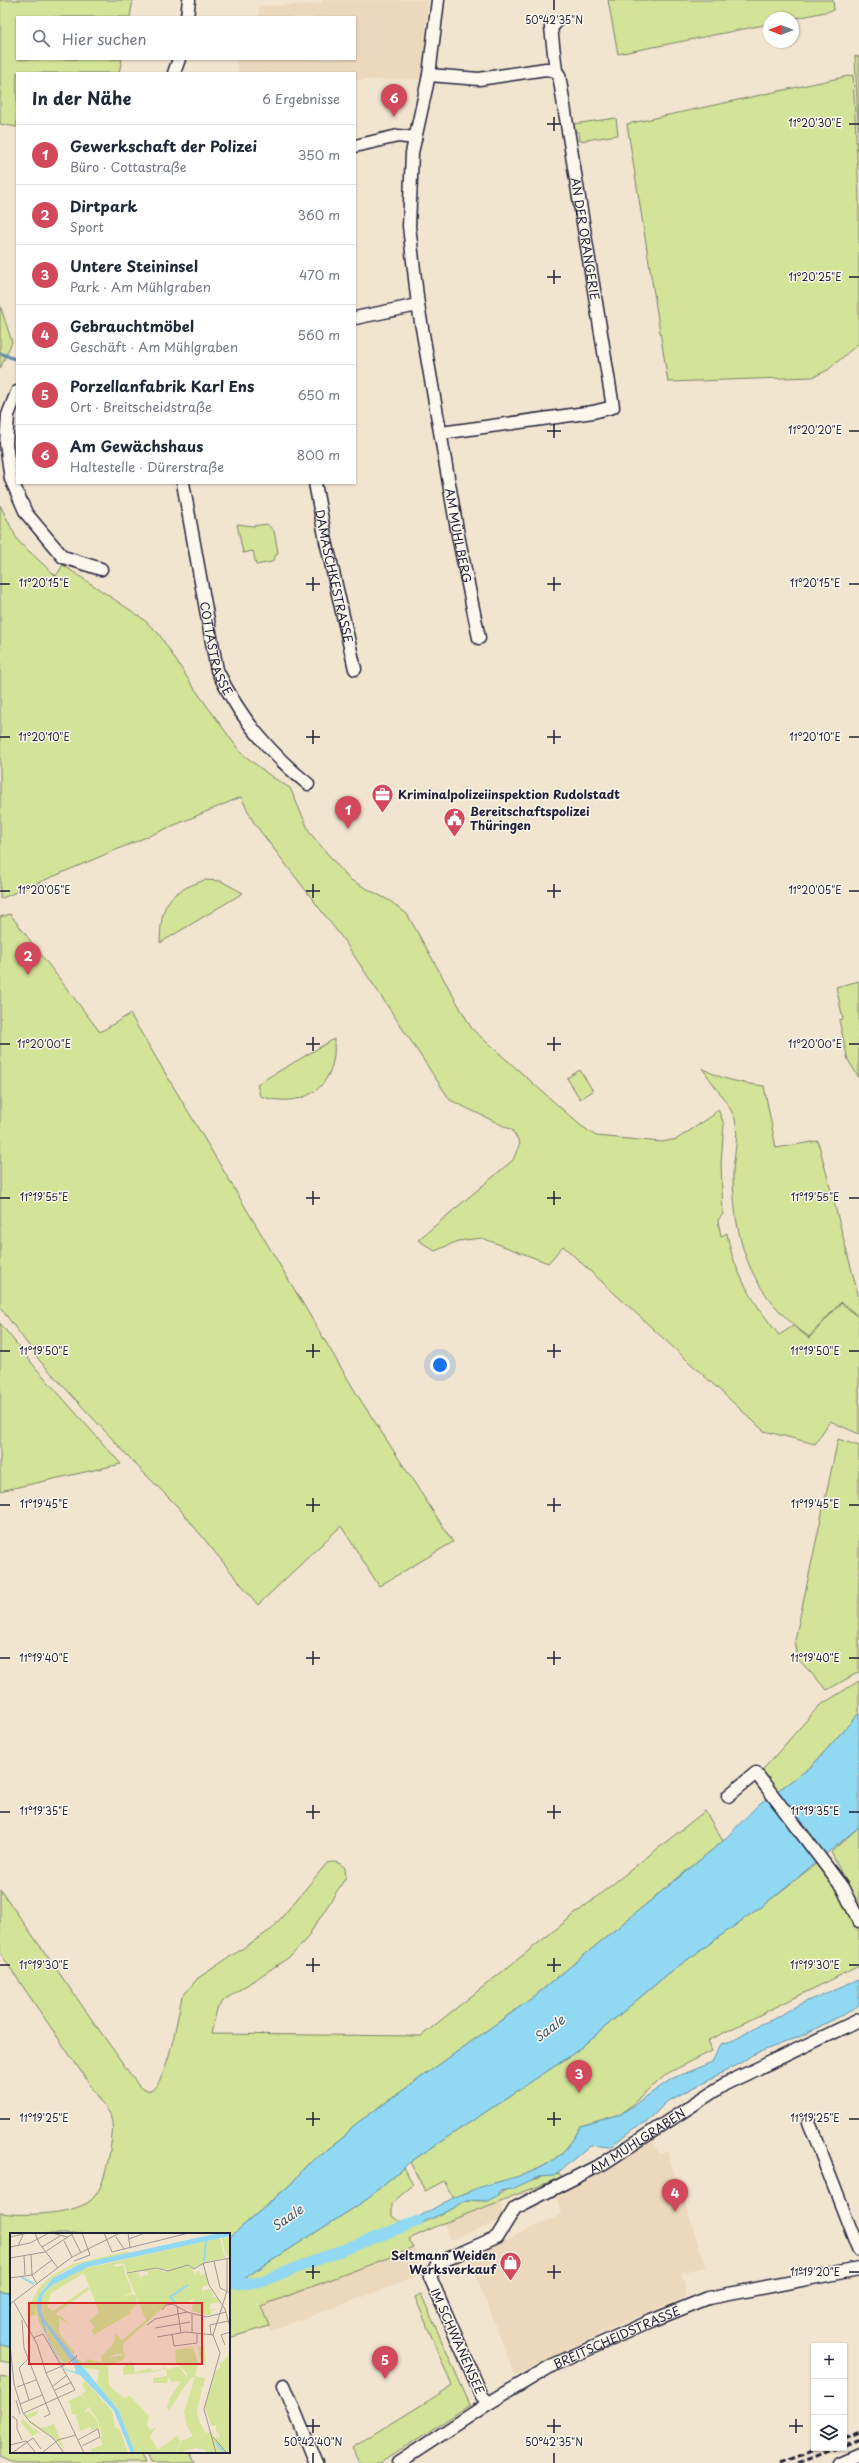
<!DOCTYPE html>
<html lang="de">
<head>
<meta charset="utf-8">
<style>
  body { margin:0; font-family:"Playpen Sans",sans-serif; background:#f2f2f3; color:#1f2937 }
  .controls { position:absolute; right:12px; bottom:12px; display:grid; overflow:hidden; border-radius:0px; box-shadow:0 1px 3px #0004 }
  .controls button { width:36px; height:36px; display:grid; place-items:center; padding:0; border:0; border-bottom:1px solid #e0e1e3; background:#fff; color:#1f2937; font:20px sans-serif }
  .compass { position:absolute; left:763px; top:12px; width:36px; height:36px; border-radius:50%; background:#fff; box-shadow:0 1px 3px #0004; rotate:270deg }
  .you { position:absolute; left:440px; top:1365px; width:14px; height:14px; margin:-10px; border:3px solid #fff; border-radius:50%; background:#1a73e8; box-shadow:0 0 0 6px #1a73e833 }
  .badge { display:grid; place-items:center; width:26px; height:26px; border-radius:50%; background:#d1495b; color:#fff; font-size:13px; font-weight:700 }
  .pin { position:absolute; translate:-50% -33px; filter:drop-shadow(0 1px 2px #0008) }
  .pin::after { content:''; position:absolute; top:21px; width:14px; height:12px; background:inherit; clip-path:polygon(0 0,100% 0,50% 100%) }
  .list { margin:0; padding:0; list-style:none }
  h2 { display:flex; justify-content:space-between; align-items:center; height:52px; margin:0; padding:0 16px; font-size:17px }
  h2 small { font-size:13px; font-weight:400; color:#747a83 }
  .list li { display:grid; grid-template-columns:26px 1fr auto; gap:12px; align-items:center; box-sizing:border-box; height:60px; padding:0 16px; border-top:1px solid #e0e1e3 }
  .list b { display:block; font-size:15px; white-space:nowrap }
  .list p { margin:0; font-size:13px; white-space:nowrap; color:#747a83 }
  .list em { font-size:13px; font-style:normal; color:#747a83 }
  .icon { flex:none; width:22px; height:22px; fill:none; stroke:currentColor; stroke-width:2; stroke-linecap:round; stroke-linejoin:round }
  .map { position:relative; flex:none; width:859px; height:2463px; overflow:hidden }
  .search { position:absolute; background:#fff; box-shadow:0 1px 3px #0004; left:16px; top:16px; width:340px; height:44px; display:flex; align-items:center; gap:10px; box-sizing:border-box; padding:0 14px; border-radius:0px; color:#747a83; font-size:15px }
  .panel { position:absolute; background:#fff; box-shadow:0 1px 3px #0004; left:16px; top:72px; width:340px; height:412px; border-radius:0px }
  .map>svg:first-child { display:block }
</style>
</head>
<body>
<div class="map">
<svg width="859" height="2463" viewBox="0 0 859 2463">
  <rect width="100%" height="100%" fill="#f2e5d0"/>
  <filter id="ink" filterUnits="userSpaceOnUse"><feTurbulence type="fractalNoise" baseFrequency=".025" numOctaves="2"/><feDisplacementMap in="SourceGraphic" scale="8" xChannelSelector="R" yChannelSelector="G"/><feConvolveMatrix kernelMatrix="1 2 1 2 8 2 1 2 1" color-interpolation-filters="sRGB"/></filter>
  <g filter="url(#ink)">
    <g fill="#ecd8bc">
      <path d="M323,0H428L421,79L355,80V73H239L236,59H355V17H259V6L320,4Z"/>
      <path d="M651,2138L659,2154L667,2151L706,2267L682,2272L686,2297L607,2330L515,2376L469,2257L562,2214L554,2191Z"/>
      <path d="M499,2201L506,2218L450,2240L444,2223Z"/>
      <path d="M414,2248L423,2273L395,2285L270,2331L261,2306Z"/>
    </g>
    <g fill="#d3e397" stroke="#7a8269">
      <path d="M0,0H133L130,17H17V59H122L119,73H17V127L0,124Z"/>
      <path d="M608,0H833L834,10L793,19L769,18V24L618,54Z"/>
      <path d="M855,56L859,57V148Z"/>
      <path d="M853,75L859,197V343L828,370L813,377L668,382L627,124Z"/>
      <path d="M616,118L618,135L580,141L579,132H574L573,124Z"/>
      <path d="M0,305L12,342L0,369Z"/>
      <path d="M0,505L18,541L56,576L63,565L142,618L159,634L192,685L241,753L272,777L290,788L310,833L349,879L390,901L407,914L472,1029L580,1125L596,1136L662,1142L677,1139L712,1116L718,1109L724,1124L721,1163L723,1214L718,1220L721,1236L727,1233C733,1272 755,1305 779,1335L793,1326L809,1338L841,1303L859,1318V1434L830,1421L815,1444L764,1431L563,1246L548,1263L482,1238L458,1241L435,1251L418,1240L513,1160L520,1143L512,1130L450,1100L343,939L254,823L241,797L0,899Z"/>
      <path d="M237,524L253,526L267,524L274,531L278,552L272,562L256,565L253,551L243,553Z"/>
      <path d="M205,880L221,881L243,893L160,943C161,903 167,893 205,880Z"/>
      <path d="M10,914L100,1032L130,1014L358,1396L453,1542L379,1586L341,1526L258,1605L178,1507L141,1470L40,1361L0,1307V917Z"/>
      <path d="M859,981V1078L848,1060L839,1020L843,1019L836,987Z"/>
      <path d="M334,1039C334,1046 335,1054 333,1061C326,1097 292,1107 260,1096L257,1084Z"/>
      <path d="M702,1068C722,1080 741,1083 764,1086L776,1148L818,1141L859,1298V1317L841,1302L809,1337C753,1296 735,1248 733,1180C732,1160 740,1138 735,1119C732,1108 710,1080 702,1068Z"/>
      <path d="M580,1070L593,1091L580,1099L567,1078Z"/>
      <path d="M0,1323L35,1367L121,1464L0,1491Z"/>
      <path d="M838,1439L859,1446V1672L827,1690L798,1659L795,1640Z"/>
      <path d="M859,1681V1713L811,1767L778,1792L759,1774L819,1706Z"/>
      <path d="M705,1811L723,1841L531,1999L353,2126L344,2137L306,2166L292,2183L229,2238V2234H11V2293L0,2292V2213C22,2216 72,2215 90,2201C102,2192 106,2170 109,2156C111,2142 115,2128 110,2114L0,1953V1889L138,2085L142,2089L151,2091C168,2080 177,2018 182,1997L198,1978L272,1929L327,1863C335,1861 339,1862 345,1868L346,1877L307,1938L291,1956L224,2000L217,2009L211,2034L421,2036Z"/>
      <path d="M859,1827V1909L831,1852Z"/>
      <path d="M817,1863L840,1891L859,1932V1966L707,2041L712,2051L668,2073L621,2114L581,2126C552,2183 502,2174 454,2199L444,2181L425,2191L410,2162L573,2054L669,1973L766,1903Z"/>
      <path d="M404,2167L413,2185L392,2203V2216L409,2229L454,2208L466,2200L487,2201C500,2191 522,2183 538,2178C545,2175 552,2177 559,2173L562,2177L444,2223L409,2239L414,2248L261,2306L269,2326L229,2338V2288L363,2202Z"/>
      <path d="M421,2294L470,2405L380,2463H359L352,2448L452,2386L415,2297Z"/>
      <path d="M0,2344L11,2346V2363L0,2361Z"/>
      <path d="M0,2376L11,2378V2452H140L145,2463H16L0,2456Z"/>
      <path d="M146,2452H190L195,2463H150Z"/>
    </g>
    <g fill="#91d9f2" stroke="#6590a9">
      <path d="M859,1713V1827L766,1903L669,1973L573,2054L410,2162L363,2202L229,2288V2238L292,2183L306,2166L344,2137L353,2126L531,1999L723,1841L759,1804L811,1767Z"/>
      <path d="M859,1979V2005L854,2009L799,2037L752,2055L741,2063L676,2097L665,2103L649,2120L631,2130L610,2147L590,2145L554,2176L538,2177L512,2189L499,2191L497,2196L487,2201L466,2200L454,2208L409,2229L406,2227L407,2223C427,2213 446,2200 467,2192C514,2173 554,2179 581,2126L621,2114L673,2078L712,2062L721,2044L735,2040L759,2025L776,2018L798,2005Z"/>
      <path d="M0,2292L11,2293V2346L0,2344Z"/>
    </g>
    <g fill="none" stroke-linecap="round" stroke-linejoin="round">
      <path stroke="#6590a9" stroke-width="3" d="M0,353L17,360"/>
      <path stroke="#91d9f2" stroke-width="11" d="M229,2284L257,2283L418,2221"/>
      <defs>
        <g id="street">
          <path id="s1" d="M438,0L429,75L412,153L409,226L418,305L458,535L479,638"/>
          <path d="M187,17L189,0"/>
          <path d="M555,24L551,27L556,71"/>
          <path d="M174,73L179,59"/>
          <path id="s2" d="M429,75L479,79L546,69L556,71L559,75L613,407L593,412L441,433"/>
          <path d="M355,146L398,136L415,138"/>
          <path d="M355,318L418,305"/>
          <path d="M17,392L8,415L6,444L11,479L26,513L63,557L101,569"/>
          <path id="s3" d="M183,483L217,670C238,715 269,753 308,784"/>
          <path id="s4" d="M315,483L326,541L355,669"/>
          <path d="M728,1796L756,1773L842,1887L859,1921"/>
          <path d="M809,2122L859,2251"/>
          <path d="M284,2385L316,2463"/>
          <path id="s5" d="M489,2403L482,2396L430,2277L438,2263L497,2237L515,2208L604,2163L725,2084L859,2020"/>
          <path id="s6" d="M398,2463L489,2403L553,2365L651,2321L708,2298L859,2269"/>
          <path d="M838,2463L859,2454"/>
        </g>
      </defs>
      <use href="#street" stroke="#22223b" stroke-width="15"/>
      <use href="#street" stroke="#fbf7ec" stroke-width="12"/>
      <g stroke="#22223b" stroke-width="3" stroke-dasharray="6 3" stroke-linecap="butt">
        <path d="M844,2438L859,2432"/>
        <path d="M844,2445L859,2439"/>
        <path d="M781,2463L819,2448"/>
        <path d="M798,2463L836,2448"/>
      </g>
    </g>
  </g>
  <path fill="none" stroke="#22223b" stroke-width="1.5" d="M554,0V10M554,117V131M547,124H561M849,124H859M554,270V284M547,277H561M849,277H859M554,424V438M547,431H561M849,431H859M313,577V591M554,577V591M0,584H10M306,584H320M547,584H561M849,584H859M313,730V744M554,730V744M0,737H10M306,737H320M547,737H561M849,737H859M313,884V898M554,884V898M0,891H10M306,891H320M547,891H561M849,891H859M313,1037V1051M554,1037V1051M0,1044H10M306,1044H320M547,1044H561M849,1044H859M313,1191V1205M554,1191V1205M0,1198H10M306,1198H320M547,1198H561M849,1198H859M313,1344V1358M554,1344V1358M0,1351H10M306,1351H320M547,1351H561M849,1351H859M313,1498V1512M554,1498V1512M0,1505H10M306,1505H320M547,1505H561M849,1505H859M313,1651V1665M554,1651V1665M0,1658H10M306,1658H320M547,1658H561M849,1658H859M313,1805V1819M554,1805V1819M0,1812H10M306,1812H320M547,1812H561M849,1812H859M313,1958V1972M554,1958V1972M0,1965H10M306,1965H320M547,1965H561M849,1965H859M313,2112V2126M554,2112V2126M0,2119H10M306,2119H320M547,2119H561M849,2119H859M313,2265V2279M554,2265V2279M306,2272H320M547,2272H561M849,2272H859M313,2419V2433M554,2419V2433M796,2419V2433M306,2426H320M547,2426H561M789,2426H803M313,2453V2463M554,2453V2463"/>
  <defs>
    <symbol id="office-pin" viewBox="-11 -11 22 30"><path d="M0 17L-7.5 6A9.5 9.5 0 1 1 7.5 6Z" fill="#d1495b" stroke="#fbf7ec"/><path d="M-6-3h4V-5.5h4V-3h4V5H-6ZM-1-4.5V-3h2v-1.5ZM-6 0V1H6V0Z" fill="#fff"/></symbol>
    <symbol id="civic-pin" viewBox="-11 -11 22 30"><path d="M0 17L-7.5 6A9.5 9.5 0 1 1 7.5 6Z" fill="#d1495b" stroke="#fbf7ec"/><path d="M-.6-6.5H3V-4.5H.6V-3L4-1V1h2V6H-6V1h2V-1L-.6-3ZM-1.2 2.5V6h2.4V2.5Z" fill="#fff"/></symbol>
    <symbol id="shop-pin" viewBox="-11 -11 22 30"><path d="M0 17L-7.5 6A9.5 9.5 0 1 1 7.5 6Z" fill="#d1495b" stroke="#fbf7ec"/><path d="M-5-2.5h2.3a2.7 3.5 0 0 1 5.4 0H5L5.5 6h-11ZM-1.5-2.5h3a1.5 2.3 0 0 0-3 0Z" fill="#fff"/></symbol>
  </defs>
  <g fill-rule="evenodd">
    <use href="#office-pin" x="370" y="782" width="25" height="34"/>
    <use href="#civic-pin" x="442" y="806" width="25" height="34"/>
    <use href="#shop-pin" x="498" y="2250" width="25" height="34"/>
  </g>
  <g text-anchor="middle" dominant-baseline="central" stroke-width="3" stroke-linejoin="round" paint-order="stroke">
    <g font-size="12" fill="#22223b" stroke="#fbf7ec">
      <text stroke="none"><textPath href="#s2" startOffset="299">AN DER ORANGERIE</textPath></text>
      <text stroke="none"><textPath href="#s1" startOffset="542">AM MÜHLBERG</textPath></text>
      <text stroke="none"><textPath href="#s4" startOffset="95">DAMASCHKESTRASSE</textPath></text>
      <text stroke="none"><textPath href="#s3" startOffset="169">COTTASTRASSE</textPath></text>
      <text stroke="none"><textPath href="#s5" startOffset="394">AM MÜHLGRABEN</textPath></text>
      <text stroke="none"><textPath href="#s6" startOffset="253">BREITSCHEIDSTRASSE</textPath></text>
      <text transform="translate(458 2341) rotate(66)">IM SCHWANENSEE</text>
    </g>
    <g font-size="12" font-weight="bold" fill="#22223b" stroke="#fbf7ec" text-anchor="start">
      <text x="398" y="794">Kriminalpolizeiinspektion Rudolstadt</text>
      <text x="470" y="811">Bereitschaftspolizei<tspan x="470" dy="14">Thüringen</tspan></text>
      <text x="496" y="2255" text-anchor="end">Seltmann Weiden<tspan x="496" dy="14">Werksverkauf</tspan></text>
    </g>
    <g font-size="13" font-style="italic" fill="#435972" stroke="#fbf7ec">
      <text transform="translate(549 2028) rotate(-37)">Saale</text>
      <text transform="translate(287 2217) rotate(-35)">Saale</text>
    </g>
  </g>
  <g transform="translate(10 2233)">
    <rect width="220" height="220" fill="#f2e5d0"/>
    <path d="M220,4V22L216,23L212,5ZM210,5L215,25L195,29L184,35L178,33L183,37L184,42L189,37L190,43L196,39L198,52L192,54V58L200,56L204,62L200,64H206L210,69L200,71V77L209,75L201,78V82H198L182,78L183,66L177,70H158L113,111L114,121H106L98,125L113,122L117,120L112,128L98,133L99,153L114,165L120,163L139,183L137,192L140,197L146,194L140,204L148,217L168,202L170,208L166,220H125L109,178L87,151L89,137L75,135L66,125L74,130L77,126L91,129L90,133L92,129L91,124L104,110L105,100L112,107L136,87L117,41L128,39L132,49L131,43L138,42V39L130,38L146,36L155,39L160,37L147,35L117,39L114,30L102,32L106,34L114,32L115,40L122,59L108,66L121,61L125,62L128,71L120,77L121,80L84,102L81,97L85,94L79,88L95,74L89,79L74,40L41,60L37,74L43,78L78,54L80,56L45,81L52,84L61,93L49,85V100L65,120L63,121L34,86L31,76L33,61L42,52L68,37ZM118,18L119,20L72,30L56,37L43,45L32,57L29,62V83L61,128L54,132L29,89L26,76L28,56L40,44L63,31ZM28,57L25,82L18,84V74ZM194,113L196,128L191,129L188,114ZM183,114L188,130L185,143L195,145L193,154L190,155L192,156L187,178L189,189L196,200L201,198L206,207L207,200L208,207L210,201L206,198V192L201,193L195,173L206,137L211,134L208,129L212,130L220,121V166L217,170L220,169V217L216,220H207L202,212L206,220H197L196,217L186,215L167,220L171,208L183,203L177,193L174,179L185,144H182L172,157L159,178L157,174L160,165L171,148L162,149L158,144L157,150H143V145L157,143L156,137L169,133L177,145V140L166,129L165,117ZM120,129H123L125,139L141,135L142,138L153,136V130L154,135H160L142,139L113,142V135ZM75,148L102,178L105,194L110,197L118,220H82L81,216L93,212L90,205L92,204L88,187L78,173L74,180L79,178L87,187L89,195L82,198L80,194L70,198L66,181H62L60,170L57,169L71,162L77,169L72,161L76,158L72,152ZM27,178L28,181L18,186L32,195L44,191L55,218L44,205L20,189L14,180L18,181ZM13,185L21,194L30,199L22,203L11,190Z" fill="#d3e397"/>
    <path d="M209,0H220V3L78,34L42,52L33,61L31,76L34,86L109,178L125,220H121L104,178L96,169L70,142L55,137L39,109L35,99L55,136L66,139L64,132L29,83L27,71L29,62L43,45L72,30Z" fill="#91d9f2"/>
    <path fill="none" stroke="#91d9f2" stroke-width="2" d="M194,28L196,8M11,44L24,51M167,71L160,64L178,52M32,86L36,100M206,210L214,220"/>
    <path fill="none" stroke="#9f9794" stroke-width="1" d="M25,0L29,10L48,35M42,0L57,4M61,0L71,20M94,0L102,19L114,16M118,0L120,14M0,4L18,0M106,4L114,16L179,0M119,6L135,0M54,8L62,24M8,13L13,2M0,14L20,10L39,0M32,14L50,3M21,22L22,42L27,51M14,23L15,42M0,25L35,19L64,0M64,28L80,22L72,0M204,28L210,55L220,60M193,30L199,52L215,76L220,94M117,40L146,35L158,38L178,32L184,36L194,30L220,25M0,45L22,42L42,27M4,69L27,111L36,140L74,220M0,71L62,24L110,0M167,73L171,100M152,77L156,72L163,71L177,79M182,81V100M12,87L14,115L40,181L34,184M137,92L145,86L177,79L197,84L216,79M145,95L180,89M162,101L164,113L187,110V101M201,102L200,92L218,88M203,102L210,120L194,176L206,220M203,102L217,58V26M147,104L176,99L203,102M0,111L4,151L13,180L20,189L43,205L54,220M215,112L211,102L220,99M18,126L9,135L19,167M36,140L59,130L67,123L66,122M43,153L56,143M7,154L26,147M45,157L62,149M6,167L10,181M10,171L32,162M14,180L65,157L33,101L23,105M2,183L7,187V196L12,207M203,204L217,220M68,207L88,196L90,204L72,213M0,212L16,208L26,220M2,220L23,205L31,216M32,220L48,207L66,202"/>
    <path fill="#d62828" fill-opacity="0.15" stroke="#d62828" stroke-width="2" d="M19,70H192V131H19Z"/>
    <rect width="220" height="220" fill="none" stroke="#22223b" stroke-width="2"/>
  </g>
  <g font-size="10" text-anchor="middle" fill="#22223b" stroke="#fbf7ec" stroke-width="3" stroke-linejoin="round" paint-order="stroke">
    <text x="554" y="24">50°42'35"N</text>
    <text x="815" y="127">11°20'30"E</text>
    <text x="815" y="281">11°20'25"E</text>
    <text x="815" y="434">11°20'20"E</text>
    <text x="815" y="587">11°20'15"E</text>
    <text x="44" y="587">11°20'15"E</text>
    <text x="815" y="741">11°20'10"E</text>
    <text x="44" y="741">11°20'10"E</text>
    <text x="815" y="894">11°20'05"E</text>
    <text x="44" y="894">11°20'05"E</text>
    <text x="815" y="1048">11°20'00"E</text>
    <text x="44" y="1048">11°20'00"E</text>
    <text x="44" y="1201">11°19'55"E</text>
    <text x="815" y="1201">11°19'55"E</text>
    <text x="44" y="1355">11°19'50"E</text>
    <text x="815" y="1355">11°19'50"E</text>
    <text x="44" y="1508">11°19'45"E</text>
    <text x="815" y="1508">11°19'45"E</text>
    <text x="815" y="1662">11°19'40"E</text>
    <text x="44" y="1662">11°19'40"E</text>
    <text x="44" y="1815">11°19'35"E</text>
    <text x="815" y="1815">11°19'35"E</text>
    <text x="44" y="1969">11°19'30"E</text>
    <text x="815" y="1969">11°19'30"E</text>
    <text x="815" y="2122">11°19'25"E</text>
    <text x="44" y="2122">11°19'25"E</text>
    <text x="815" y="2276">11°19'20"E</text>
    <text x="313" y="2446">50°42'40"N</text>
    <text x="554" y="2446">50°42'35"N</text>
  </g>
</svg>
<div class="controls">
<button>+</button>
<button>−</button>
<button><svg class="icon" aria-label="layers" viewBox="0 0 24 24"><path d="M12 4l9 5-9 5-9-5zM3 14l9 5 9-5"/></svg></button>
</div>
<svg class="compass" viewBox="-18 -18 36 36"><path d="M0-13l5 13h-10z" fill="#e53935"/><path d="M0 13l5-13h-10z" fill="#747a83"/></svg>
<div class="you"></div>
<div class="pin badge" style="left:348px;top:829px">1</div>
<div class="pin badge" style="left:28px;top:975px">2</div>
<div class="pin badge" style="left:579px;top:2093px">3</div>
<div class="pin badge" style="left:675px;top:2212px">4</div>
<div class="pin badge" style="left:385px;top:2379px">5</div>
<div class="pin badge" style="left:394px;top:117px">6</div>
<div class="search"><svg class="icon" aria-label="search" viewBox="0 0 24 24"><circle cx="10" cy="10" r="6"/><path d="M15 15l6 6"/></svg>Hier suchen</div>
<section class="panel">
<h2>In der Nähe<small>6 Ergebnisse</small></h2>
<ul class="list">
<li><span class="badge">1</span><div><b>Gewerkschaft der Polizei</b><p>Büro · Cottastraße</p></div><em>350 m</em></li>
<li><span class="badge">2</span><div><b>Dirtpark</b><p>Sport</p></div><em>360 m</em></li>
<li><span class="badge">3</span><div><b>Untere Steininsel</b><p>Park · Am Mühlgraben</p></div><em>470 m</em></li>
<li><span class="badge">4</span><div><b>Gebrauchtmöbel</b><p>Geschäft · Am Mühlgraben</p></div><em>560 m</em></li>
<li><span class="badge">5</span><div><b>Porzellanfabrik Karl Ens</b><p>Ort · Breitscheidstraße</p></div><em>650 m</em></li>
<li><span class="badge">6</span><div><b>Am Gewächshaus</b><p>Haltestelle · Dürerstraße</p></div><em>800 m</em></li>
</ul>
</section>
</div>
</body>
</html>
